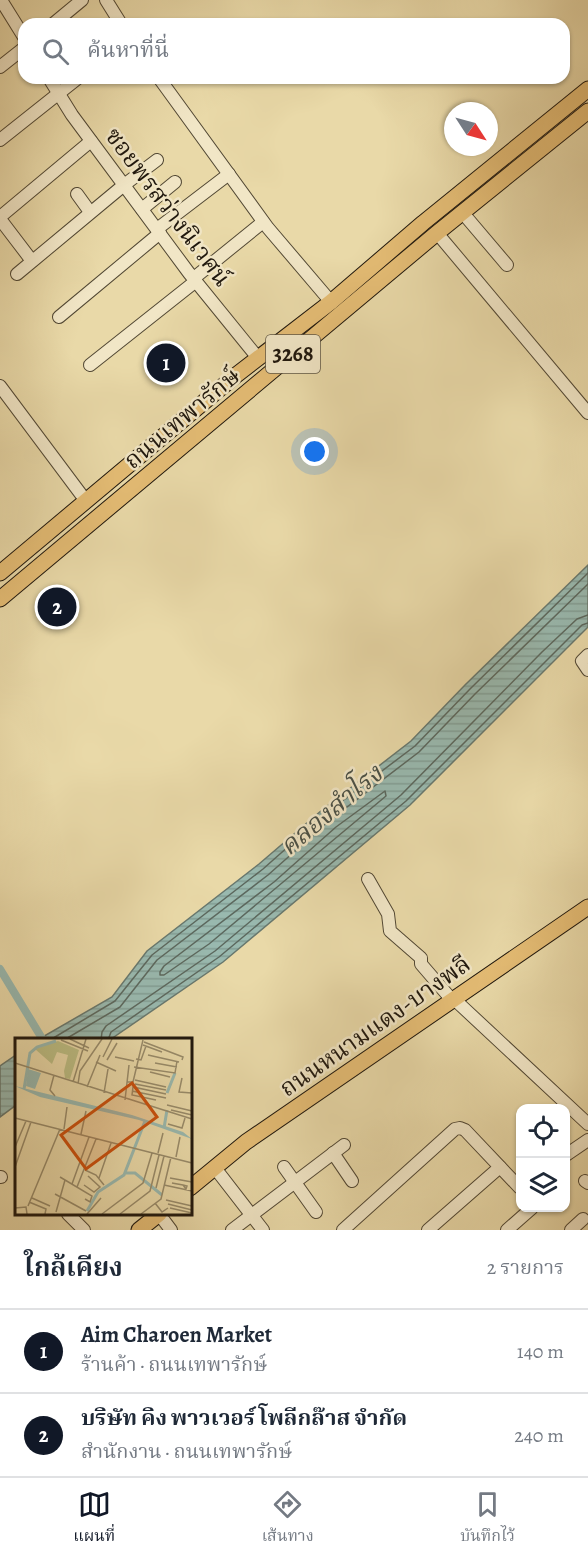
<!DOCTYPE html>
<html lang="th">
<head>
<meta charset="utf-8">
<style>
  body { margin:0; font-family:Alegreya,"Noto Serif Thai",serif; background:#f2f2f3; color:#1f2937 }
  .controls { position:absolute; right:18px; bottom:18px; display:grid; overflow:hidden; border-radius:12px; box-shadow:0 2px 4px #0004 }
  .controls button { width:54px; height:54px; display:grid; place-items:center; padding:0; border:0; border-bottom:2px solid #e0e1e3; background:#fff; color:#1f2937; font:30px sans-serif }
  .compass { position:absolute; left:444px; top:102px; width:54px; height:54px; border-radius:50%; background:#fff; box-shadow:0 2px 4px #0004; rotate:126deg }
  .you { position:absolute; left:315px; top:452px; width:21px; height:21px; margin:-15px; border:4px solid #fff; border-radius:50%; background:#1a73e8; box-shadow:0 0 0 9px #1a73e833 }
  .badge { display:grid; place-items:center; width:39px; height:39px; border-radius:50%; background:#111827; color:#fff; font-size:20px; font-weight:700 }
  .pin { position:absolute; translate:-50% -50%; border:3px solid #fff; box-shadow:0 2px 6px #0006 }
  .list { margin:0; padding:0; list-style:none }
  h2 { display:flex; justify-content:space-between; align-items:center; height:78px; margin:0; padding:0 24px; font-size:26px }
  h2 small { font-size:20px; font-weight:400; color:#747a83 }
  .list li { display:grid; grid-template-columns:39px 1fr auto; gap:18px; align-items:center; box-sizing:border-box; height:84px; padding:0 24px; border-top:2px solid #e0e1e3 }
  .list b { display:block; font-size:22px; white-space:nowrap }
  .list p { margin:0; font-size:20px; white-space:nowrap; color:#747a83 }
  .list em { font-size:20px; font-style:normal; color:#747a83 }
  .icon { flex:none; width:33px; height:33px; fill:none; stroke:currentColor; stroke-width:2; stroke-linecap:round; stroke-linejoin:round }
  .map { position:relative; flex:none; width:588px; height:1230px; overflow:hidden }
  .search { position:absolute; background:#fff; box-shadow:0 2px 4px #0004; left:18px; right:18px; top:18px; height:66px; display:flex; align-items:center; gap:15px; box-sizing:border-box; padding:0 21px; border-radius:18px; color:#747a83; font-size:22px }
  .sheet { height:246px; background:#fff }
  nav { display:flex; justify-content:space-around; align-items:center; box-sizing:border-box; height:84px; border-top:2px solid #e0e1e3; background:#fff; font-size:16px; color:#747a83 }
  nav a { display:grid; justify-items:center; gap:3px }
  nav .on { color:#111827 }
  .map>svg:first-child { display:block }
</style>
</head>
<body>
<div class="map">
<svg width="588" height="1230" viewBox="0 0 588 1230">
  <defs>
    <pattern id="water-rules" width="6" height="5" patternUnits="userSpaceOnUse" patternTransform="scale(1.5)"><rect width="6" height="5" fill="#99b9af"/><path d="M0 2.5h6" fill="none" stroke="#839e95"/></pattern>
  </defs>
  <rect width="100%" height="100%" fill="#e9d9a8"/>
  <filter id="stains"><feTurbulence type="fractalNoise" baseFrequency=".00333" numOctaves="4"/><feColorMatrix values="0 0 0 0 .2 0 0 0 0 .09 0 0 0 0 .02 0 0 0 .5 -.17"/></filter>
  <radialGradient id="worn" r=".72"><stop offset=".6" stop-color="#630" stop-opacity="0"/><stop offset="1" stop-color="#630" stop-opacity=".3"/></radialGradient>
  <g fill="url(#water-rules)" stroke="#68786e" stroke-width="1.5">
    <path d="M588,565V627L410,805L223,962L111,1039H39L112,997L147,951L259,864L322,810L411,741L465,685Z"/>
    <path d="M16,1055V1105L0,1117V1066Z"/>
  </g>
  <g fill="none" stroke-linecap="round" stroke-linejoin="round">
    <g stroke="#5c685e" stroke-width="1.5">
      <path d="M385,791L386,796L209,944L164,975H160V972L164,966L274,882L336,827Z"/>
      <path d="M50,1040L115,1001L152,955L263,869L325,814L415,746L470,689L588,573"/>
      <path d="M64,1040L120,1007L157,960L268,875L330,820L419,752L475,694L588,584"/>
      <path d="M101,1040L102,1032L106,1026L215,951L401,795L542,652L577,619L588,615"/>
      <path d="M108,1040L111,1032L219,957L406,801L582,625L588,623"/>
    </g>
    <path stroke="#99b9af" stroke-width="8" d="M0,969L43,1040"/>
    <defs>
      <g id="minor">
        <path d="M1,0L24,37"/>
        <path d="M106,0L121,24"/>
        <path d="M53,24L82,0"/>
        <path d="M0,67L24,48"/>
        <path d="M49,78L72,115L189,273L258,358"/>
        <path d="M159,78L268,228L331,302"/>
        <path d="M0,140L78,78"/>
        <path d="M77,194L90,212"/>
        <path d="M142,209L175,182"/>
        <path d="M462,212L507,265"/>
        <path d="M0,217L91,141"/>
        <path d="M0,219L32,261"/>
        <path d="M157,229L229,174"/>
        <path d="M437,233L588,413"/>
        <path d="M17,274L124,185L157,160"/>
        <path d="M194,278L263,222"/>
        <path d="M59,317L160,233"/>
        <path d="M90,365L196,281"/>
        <path d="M0,386L86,501"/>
        <path d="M588,655L582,661L588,670"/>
        <path d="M368,879L388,914L390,931L421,958V964L452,1000"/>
        <path d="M454,999L588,1124"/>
        <path d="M333,1153L352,1181"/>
        <path d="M566,1155L588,1140"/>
        <path d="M284,1167L316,1212"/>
        <path d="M215,1168L263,1230"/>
        <path d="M0,1177H1"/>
        <path d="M585,1181L588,1183"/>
        <path d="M68,1214L84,1230"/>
        <path d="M159,1214L171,1230"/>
        <path d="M232,1230L344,1145"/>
        <path d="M343,1230L455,1129L460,1128L465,1130L520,1188"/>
        <path d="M428,1230L500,1167"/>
        <path d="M507,1230L532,1208"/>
        <path d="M571,1230L583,1219"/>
      </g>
      <g id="major">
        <path d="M0,573L235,376L331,302L423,223L588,89"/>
        <path d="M0,599L437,233L588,111"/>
        <path d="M190,1188L246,1142L588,907"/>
        <path d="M139,1230L159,1214"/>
      </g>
    </defs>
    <use href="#minor" stroke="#524834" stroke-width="14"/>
    <use href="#major" stroke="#1f170d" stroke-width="17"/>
    <use href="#minor" stroke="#f1e6c6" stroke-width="12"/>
    <use href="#major" stroke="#e4bc74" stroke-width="15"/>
  </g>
  <g text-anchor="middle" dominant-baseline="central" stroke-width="5" stroke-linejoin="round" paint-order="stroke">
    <rect fill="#f1e6c6" stroke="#5e5544" stroke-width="1.5" x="266" y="335" width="54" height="38" rx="4.5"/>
    <g font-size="22" font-weight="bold" fill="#1f170d">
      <text x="293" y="354">3268</text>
    </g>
    <g font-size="24" fill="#1f170d" stroke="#f1e6c6">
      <text transform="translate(168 207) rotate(53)">ซอยพรสว่างนิเวศน์</text>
      <text transform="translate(182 418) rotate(-40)">ถนนเทพารักษ์</text>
      <text transform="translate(375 1026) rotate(-35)">ถนนหนามแดง-บางพลี</text>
    </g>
    <g font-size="26" font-style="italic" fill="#4a5046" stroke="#f1e6c6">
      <text transform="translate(331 810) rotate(-40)">คลองสำโรง</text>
    </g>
  </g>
  <g transform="translate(15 1038)">
    <rect width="177" height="177" fill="#e9d9a8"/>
    <path d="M43,3L64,12L55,41L50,40L49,33L53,17L42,14L37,26L20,11Z" fill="#bcbe84"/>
    <path d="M13,31L26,35L20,51L11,48ZM0,48L117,77L168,94L177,101L124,82L25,59Z" fill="#99b9af"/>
    <path fill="none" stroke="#99b9af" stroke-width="3" d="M9,51L15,15L22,9L41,3M152,55L160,35M149,90L152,72M110,135H120L147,157M72,173L83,154L109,137L130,83"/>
    <path fill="none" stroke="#988b6a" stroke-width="1.5" d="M55,1L74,10M46,2L73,13M129,4L168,19L167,22M128,7L147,14M133,17L164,24M88,19L97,1M100,19L119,23M121,21L126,22L131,8M92,22L102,5M81,24L101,33M0,25L177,81M140,25L162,29M119,29L160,35L162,23M135,34L155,39M39,37L35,52L40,58M167,40L164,54L177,55M120,42L151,49M58,44L71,1M112,44H118L128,2M63,46L65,33L87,1M120,46L151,52M72,49L85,17M117,53L151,60M89,55L93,31M110,62L114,27M141,62L117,57L118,49L151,56M152,67L177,73M156,72L177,77M0,80L177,125M153,86L167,90L170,80M49,91L52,69M66,96L71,73M0,109L11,83M143,115L148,95M161,119L165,99M0,129L16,84M70,132L81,137L89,147M45,139L77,158L75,164L70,161M84,140L96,105M155,140L177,144M157,145L168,147L172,148L171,151L168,147M57,146L74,99M69,147L79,154L85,149L73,138M149,147L177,153M62,149L81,101M141,150L149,118M40,156L71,173M17,160L35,168M151,162L177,168M14,164L31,171L30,176M140,165L147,174L153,170M153,166L177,172M13,168L45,91M0,170L11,169L12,176M155,170L177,175M41,174L50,142M72,176L86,160M87,176L128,145L137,115M105,176L135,153L144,117M126,176L146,161L156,119"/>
    <path fill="#ca4f0c" fill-opacity="0.15" stroke="#ca4f0c" stroke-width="3" d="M117,45L142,79L71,131L46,97Z"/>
    <rect width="177" height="177" fill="none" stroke="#1f170d" stroke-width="3"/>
  </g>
  <rect width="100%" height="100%" filter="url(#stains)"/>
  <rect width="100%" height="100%" fill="url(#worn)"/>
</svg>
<div class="controls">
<button><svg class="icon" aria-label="locate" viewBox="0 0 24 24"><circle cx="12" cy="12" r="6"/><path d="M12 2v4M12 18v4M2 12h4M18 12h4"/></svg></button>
<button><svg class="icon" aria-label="layers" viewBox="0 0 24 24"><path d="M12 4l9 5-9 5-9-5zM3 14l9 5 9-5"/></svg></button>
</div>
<svg class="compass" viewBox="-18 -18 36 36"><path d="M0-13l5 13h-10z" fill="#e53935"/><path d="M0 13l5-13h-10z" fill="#747a83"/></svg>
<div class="you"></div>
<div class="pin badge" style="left:166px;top:363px">1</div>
<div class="pin badge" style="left:57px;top:607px">2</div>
<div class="search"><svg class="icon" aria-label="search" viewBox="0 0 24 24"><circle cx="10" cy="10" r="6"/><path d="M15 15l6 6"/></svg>ค้นหาที่นี่</div>
</div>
<section class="sheet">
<h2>ใกล้เคียง<small>2 รายการ</small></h2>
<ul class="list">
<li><span class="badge">1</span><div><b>Aim Charoen Market</b><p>ร้านค้า · ถนนเทพารักษ์</p></div><em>140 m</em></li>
<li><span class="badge">2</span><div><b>บริษัท คิง พาวเวอร์ โพลีกล๊าส จำกัด</b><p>สำนักงาน · ถนนเทพารักษ์</p></div><em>240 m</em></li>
</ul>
</section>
<nav>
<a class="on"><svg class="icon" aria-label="map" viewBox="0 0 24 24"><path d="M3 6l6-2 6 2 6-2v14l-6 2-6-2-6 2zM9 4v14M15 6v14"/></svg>แผนที่</a>
<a><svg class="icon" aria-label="directions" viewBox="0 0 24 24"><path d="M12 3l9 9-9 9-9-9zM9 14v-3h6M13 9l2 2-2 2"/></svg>เส้นทาง</a>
<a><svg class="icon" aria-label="saved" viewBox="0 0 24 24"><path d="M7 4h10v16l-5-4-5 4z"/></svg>บันทึกไว้</a>
</nav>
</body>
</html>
